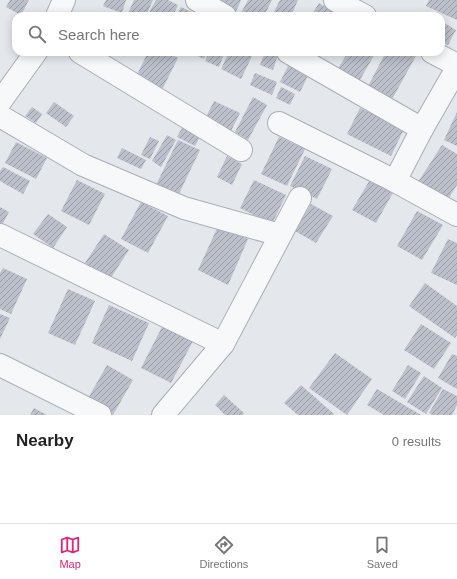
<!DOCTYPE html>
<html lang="en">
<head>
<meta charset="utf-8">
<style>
  body { margin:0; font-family:Helvetica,sans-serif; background:#f6f6f6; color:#222 }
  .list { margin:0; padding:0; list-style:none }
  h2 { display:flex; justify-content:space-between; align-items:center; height:52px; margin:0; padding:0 16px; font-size:17px }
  h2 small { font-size:13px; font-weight:400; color:#767676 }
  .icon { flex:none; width:22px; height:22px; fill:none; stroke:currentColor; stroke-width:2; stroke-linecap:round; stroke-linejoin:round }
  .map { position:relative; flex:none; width:457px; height:415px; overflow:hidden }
  .search { position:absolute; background:#fff; box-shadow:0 2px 10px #0003; left:12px; right:12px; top:12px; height:44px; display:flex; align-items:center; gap:10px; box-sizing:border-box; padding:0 14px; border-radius:12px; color:#767676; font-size:15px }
  .sheet { height:108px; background:#fff }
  nav { display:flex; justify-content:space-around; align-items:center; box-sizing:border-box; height:56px; border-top:1px solid #e0e0e0; background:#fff; font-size:11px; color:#767676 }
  nav a { display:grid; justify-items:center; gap:2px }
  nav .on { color:#db2777 }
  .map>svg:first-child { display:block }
</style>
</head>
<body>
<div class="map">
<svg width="457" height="415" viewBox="0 0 457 415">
  <defs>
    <pattern id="building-hatch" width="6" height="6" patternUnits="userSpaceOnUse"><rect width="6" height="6" fill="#bbc0ca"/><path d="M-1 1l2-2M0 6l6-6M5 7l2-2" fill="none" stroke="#989da6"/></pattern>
  </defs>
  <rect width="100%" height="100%" fill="#e4e7ec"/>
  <g fill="url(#building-hatch)">
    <path d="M10,0H29L21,15L6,7Z"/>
    <path d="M106,0H126L122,13L103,6Z"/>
    <path d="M134,0H153L146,16H127Z"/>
    <path d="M156,0H168L178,5L173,16H147Z"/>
    <path d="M205,0H241L235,14Z"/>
    <path d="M248,0H272L264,16H243L240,15Z"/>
    <path d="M280,0H298L291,16H272Z"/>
    <path d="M429,0H457V20L426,6Z"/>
    <path d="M319,3L342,16H311Z"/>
    <path d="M181,7L199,16H176Z"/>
    <path d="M441,21L456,30L448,45L441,42Z"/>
    <path d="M148,52H167L178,58L161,92L135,79Z"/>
    <path d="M192,52H207L204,59L191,53Z"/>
    <path d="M209,52H225L219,67L205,61Z"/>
    <path d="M229,52H254L241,79L221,69Z"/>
    <path d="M265,52H279L273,70L260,65Z"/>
    <path d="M348,52H376L357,85L336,72Z"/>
    <path d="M386,52H409L416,56L391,101L367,88Z"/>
    <path d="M291,60L311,70L300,92L280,82Z"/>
    <path d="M255,73L277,82L272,95L250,85Z"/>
    <path d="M281,87L295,94L290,105L276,98Z"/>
    <path d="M253,97L267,105L248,140L235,132Z"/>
    <path d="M214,101L240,113L231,131L205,119Z"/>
    <path d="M54,102L74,116L66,127L46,113Z"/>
    <path d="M32,107L42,114L36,123L25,116Z"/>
    <path d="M360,108L404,129L391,156L347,134Z"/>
    <path d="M457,112V146L444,140Z"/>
    <path d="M183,126L201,135L195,146L177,137Z"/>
    <path d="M167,135L176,140L161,167L152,161Z"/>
    <path d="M150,137L159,141L150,159L141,155Z"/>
    <path d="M279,137L305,149L287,186L261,174Z"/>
    <path d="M178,140L200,150L176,200L154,189Z"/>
    <path d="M16,142L47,158L36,179L5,163Z"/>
    <path d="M442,145L457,154V185L447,201L418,182Z"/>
    <path d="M122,148L146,160L141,169L117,158Z"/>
    <path d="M227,156L242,164L232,185L217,177Z"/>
    <path d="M305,156L332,169L317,199L290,186Z"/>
    <path d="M3,167L30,181L23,194L0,181V171Z"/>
    <path d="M371,178L394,191L376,223L352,210Z"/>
    <path d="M77,180L105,194L89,225L61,211Z"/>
    <path d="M254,180L286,195L272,224L240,208Z"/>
    <path d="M141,202L168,216L148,253L121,239Z"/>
    <path d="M311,204L333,216L316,243L295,231Z"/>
    <path d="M0,207L9,212L0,229Z"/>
    <path d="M417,211L443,225L422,260L397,246Z"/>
    <path d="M48,214L67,227L53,248L33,234Z"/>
    <path d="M219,224L248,239L228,285L198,270Z"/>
    <path d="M104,234L129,250L110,279L85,263Z"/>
    <path d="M448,239L457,243V285L431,273Z"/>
    <path d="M3,268L27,279L11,314L0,309V273Z"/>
    <path d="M425,283L457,306V335L455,338L409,306Z"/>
    <path d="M68,289L95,301L75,345L48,333Z"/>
    <path d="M109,305L149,323L132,361L92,343Z"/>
    <path d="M0,314L10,318L0,339Z"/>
    <path d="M421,324L451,343L434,369L404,350Z"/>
    <path d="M163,325L193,341L171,383L141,368Z"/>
    <path d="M335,353L372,379L347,415L309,388Z"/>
    <path d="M452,354L457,356V389L438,378Z"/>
    <path d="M107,365L133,380L113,415L87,400Z"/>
    <path d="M408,365L421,373L405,399L392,391Z"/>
    <path d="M424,376L442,388L426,414L407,402Z"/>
    <path d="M301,385L334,414L333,415H298L284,403Z"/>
    <path d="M377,389L421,415H384L367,405Z"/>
    <path d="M443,389L457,396V405L452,415H433L429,413Z"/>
    <path d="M224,395L244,413L243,415H225L215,405Z"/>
    <path d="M34,408L47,415H30Z"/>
  </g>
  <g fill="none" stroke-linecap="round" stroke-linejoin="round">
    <defs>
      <g id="minor">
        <path d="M197,0L225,16"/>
        <path d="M335,0L365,16"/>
        <path d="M57,16L64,0"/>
        <path d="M80,52L241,150"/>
        <path d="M288,52L422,129"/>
        <path d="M432,52L457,65"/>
        <path d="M0,102L36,52"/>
        <path d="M0,116L83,165L184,208L280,235"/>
        <path d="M279,123L395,181L457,215"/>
        <path d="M395,181L422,129L457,68"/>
        <path d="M0,235L223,344"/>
        <path d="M0,365L100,415"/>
        <path d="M163,415L223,344L300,198"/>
      </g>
    </defs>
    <use href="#minor" stroke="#a9aeb7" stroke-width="24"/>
    <use href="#minor" stroke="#f7f8fa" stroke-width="22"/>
  </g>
</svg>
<div class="search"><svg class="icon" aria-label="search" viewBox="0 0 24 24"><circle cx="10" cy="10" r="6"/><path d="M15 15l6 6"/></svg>Search here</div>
</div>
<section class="sheet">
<h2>Nearby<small>0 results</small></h2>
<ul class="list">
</ul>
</section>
<nav>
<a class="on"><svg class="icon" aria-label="map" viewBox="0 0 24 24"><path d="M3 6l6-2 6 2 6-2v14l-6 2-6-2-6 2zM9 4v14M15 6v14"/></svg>Map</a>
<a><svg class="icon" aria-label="directions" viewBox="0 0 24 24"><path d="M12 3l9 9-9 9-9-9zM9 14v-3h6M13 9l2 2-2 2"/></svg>Directions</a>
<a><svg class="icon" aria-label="saved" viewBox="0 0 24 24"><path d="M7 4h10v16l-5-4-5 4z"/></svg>Saved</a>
</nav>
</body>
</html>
